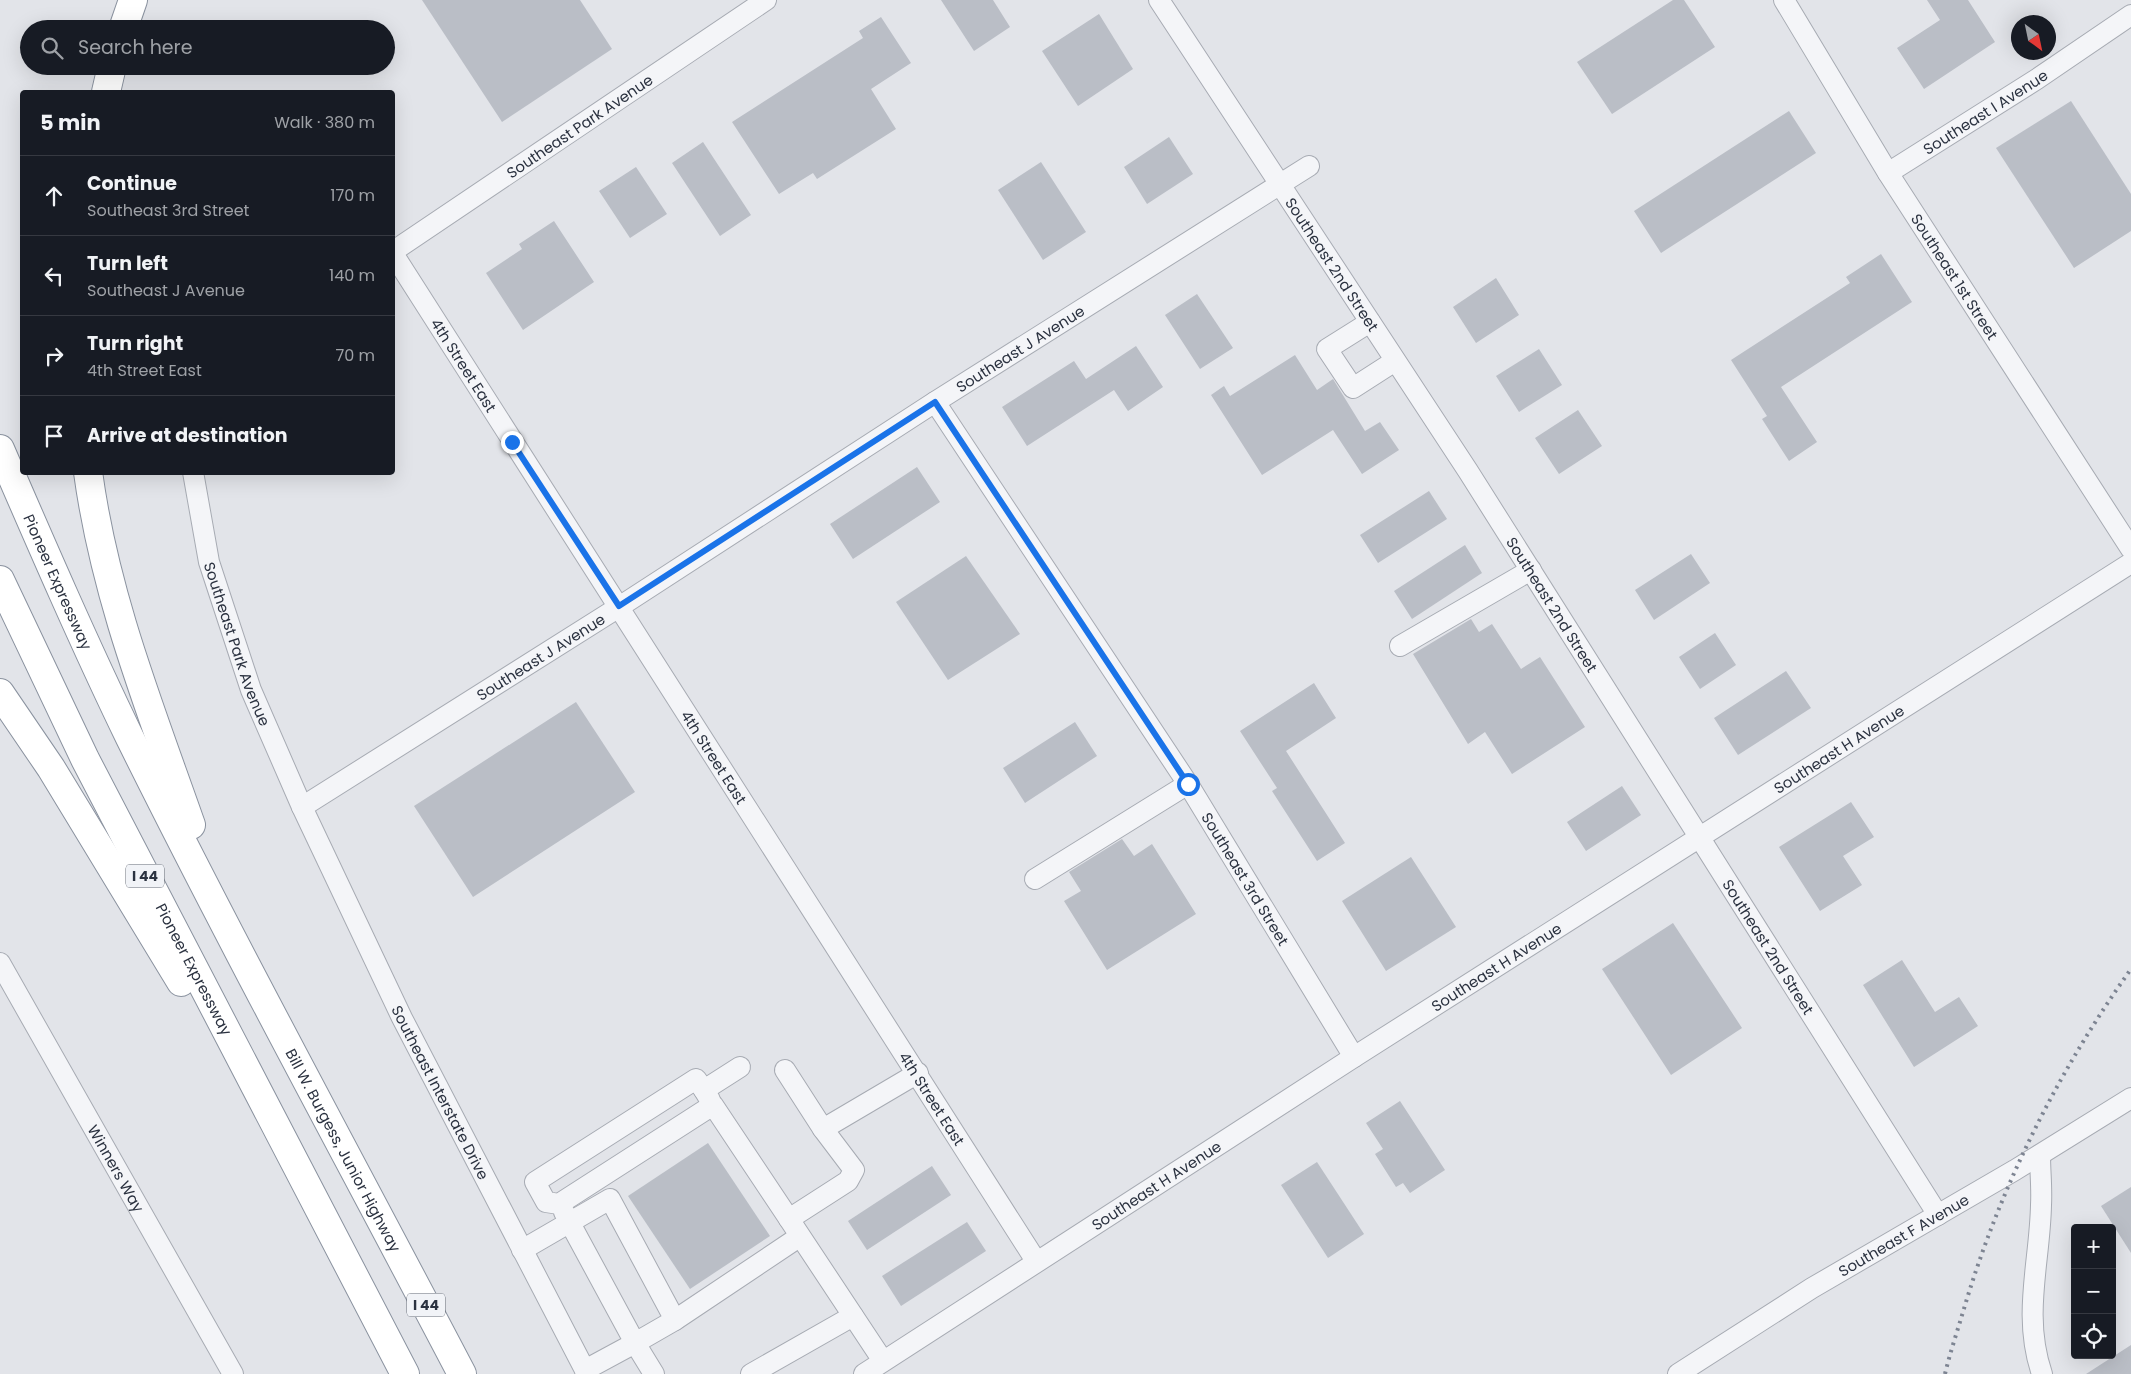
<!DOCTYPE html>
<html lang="en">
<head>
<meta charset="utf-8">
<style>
  body { margin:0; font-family:Poppins,sans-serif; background:#20242c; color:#f1f3f6 }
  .controls { position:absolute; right:15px; bottom:15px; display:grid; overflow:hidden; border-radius:5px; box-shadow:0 5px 20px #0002 }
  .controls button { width:45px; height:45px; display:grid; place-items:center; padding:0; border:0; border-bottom:1px solid #363941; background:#171b24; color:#f1f3f6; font:25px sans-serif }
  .compass { position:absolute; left:2011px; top:15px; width:45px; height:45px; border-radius:50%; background:#171b24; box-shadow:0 5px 20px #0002; rotate:147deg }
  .stop { position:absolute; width:15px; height:15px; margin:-11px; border:4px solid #1a73e8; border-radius:50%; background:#fff }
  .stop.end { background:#1a73e8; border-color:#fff; box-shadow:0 1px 5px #0008 }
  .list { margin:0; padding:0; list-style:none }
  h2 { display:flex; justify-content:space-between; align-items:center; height:65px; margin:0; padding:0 20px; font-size:21px }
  h2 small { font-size:16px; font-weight:400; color:#9ea1a6 }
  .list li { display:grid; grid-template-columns:32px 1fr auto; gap:15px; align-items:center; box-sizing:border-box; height:80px; padding:0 20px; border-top:1px solid #363941 }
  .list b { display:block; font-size:19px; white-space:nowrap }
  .list p { margin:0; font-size:16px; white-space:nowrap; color:#9ea1a6 }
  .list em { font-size:16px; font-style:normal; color:#9ea1a6 }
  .icon { flex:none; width:28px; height:28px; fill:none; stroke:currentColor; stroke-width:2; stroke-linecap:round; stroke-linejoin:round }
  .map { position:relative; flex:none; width:2131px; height:1374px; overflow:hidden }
  .search { position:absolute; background:#171b24; box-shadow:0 5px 20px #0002; left:20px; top:20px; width:375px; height:55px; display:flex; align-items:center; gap:12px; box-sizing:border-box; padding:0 18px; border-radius:28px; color:#9ea1a6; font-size:19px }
  .panel { position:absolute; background:#171b24; box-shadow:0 5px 20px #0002; left:20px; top:90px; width:375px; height:385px; border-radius:5px }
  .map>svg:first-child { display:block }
</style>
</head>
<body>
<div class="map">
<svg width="2131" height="1374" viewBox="0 0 2131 1374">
  <rect width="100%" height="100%" fill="#e2e4e9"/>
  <g fill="#babec6">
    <path d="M422,0H580L612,49L502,122Z"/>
    <path d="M941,0H993L1010,27L974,51Z"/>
    <path d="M1673,0H1684L1715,47L1612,114L1577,62Z"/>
    <path d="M1927,0H1968L1995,42L1924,89L1897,48L1940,20Z"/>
    <path d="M1099,14L1133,69L1078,106L1042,51Z"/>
    <path d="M881,17L911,63L871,89L896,129L817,179L813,173L779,194L732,122L863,38L859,31Z"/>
    <path d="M2071,101L2131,194V231L2074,268L1996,148Z"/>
    <path d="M1789,111L1816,153L1661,253L1634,211Z"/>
    <path d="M1169,137L1193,174L1147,204L1124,167Z"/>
    <path d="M703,142L751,215L720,236L672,163Z"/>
    <path d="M1041,162L1086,232L1043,260L998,190Z"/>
    <path d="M636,167L667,214L630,238L599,191Z"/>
    <path d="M554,221L594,282L523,330L486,273L522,249L519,244Z"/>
    <path d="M1881,254L1912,302L1781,387L1817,442L1789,461L1762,419L1767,416L1731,360L1850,283L1846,277Z"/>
    <path d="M1496,278L1519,315L1476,343L1453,307Z"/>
    <path d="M1197,294L1233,348L1200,369L1165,315Z"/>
    <path d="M1136,346L1163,387L1128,411L1114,390L1027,446L1002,407L1074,361L1086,379Z"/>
    <path d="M1539,349L1562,385L1519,412L1496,376Z"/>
    <path d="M1295,355L1317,390L1333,379L1365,431L1380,422L1399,450L1362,474L1333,430L1262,475L1211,395L1224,386L1230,396Z"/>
    <path d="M1578,410L1602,446L1559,474L1535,438Z"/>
    <path d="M917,467L940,502L853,559L830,524Z"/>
    <path d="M1429,491L1447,519L1378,563L1360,535Z"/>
    <path d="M1465,545L1482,573L1412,619L1394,591Z"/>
    <path d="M1691,554L1710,583L1654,620L1635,590Z"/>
    <path d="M966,556L1020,634L948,680L896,602Z"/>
    <path d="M1471,619L1479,632L1492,624L1521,669L1540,657L1585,727L1512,774L1485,732L1468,744L1413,654Z"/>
    <path d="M1715,633L1736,665L1700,689L1679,657Z"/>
    <path d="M1786,671L1811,708L1738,755L1714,718Z"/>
    <path d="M1314,683L1336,718L1286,751L1345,843L1317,861L1272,791L1277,788L1240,731Z"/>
    <path d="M576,702L635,792L473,897L414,806Z"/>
    <path d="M1075,722L1097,756L1025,803L1003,768Z"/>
    <path d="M1622,786L1641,815L1586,851L1567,822Z"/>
    <path d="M1851,802L1874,837L1843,856L1862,885L1820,911L1779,847Z"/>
    <path d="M1122,839L1134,856L1152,844L1196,914L1107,970L1064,901L1081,891L1069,872Z"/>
    <path d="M1411,857L1456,927L1386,971L1342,901Z"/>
    <path d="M1673,923L1742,1028L1671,1075L1602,969Z"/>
    <path d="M1902,960L1935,1012L1959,997L1978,1026L1914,1067L1863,985Z"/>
    <path d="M1400,1101L1445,1170L1410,1193L1403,1183L1396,1187L1375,1154L1383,1149L1366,1123Z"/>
    <path d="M708,1143L770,1236L690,1289L628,1196Z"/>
    <path d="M1317,1162L1364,1234L1328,1258L1281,1185Z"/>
    <path d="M932,1166L951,1195L867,1250L848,1221Z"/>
    <path d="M2131,1187V1253L2101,1206Z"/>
    <path d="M967,1222L986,1251L901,1306L882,1276Z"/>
    <path d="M2131,1345V1374H2086Z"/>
  </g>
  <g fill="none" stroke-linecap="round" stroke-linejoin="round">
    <defs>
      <g id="minor">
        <path id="s1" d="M1159,0L1468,471L1938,1215"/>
        <path id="s2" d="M1784,0L1888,173L2131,549"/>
        <path id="s3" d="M1888,173L2037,79L2131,15"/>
        <path id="s4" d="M392,252L1036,1261"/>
        <path id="s5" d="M392,252L766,0"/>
        <path d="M1370,322L1327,349L1353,388L1395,361"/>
        <path id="s6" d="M935,402L1188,784L1354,1057"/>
        <path id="s7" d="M193,472L209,562L251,690L302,807L402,1018L587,1374"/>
        <path d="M1400,646L1531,570"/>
        <path id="s8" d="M302,807L619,607L935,402L1309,166"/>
        <path d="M1035,879L1188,784"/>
        <path id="s9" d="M0,963L233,1374"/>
        <path d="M785,1070L823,1129L918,1073"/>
        <path d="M704,1090L696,1079L535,1182L546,1202L559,1204L713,1105L789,1219"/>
        <path d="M710,1100L704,1090L740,1067"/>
        <path d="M823,1129L854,1170L848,1181L789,1219L883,1361"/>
        <path d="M2040,1155C2040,1171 2042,1188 2041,1205C2040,1262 2022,1316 2042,1374"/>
        <path d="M564,1212L635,1343L585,1370"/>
        <path d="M522,1250L610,1199L675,1320L635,1343L654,1374"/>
        <path d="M675,1320L799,1237"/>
        <path d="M751,1374L853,1316"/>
        <path id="s10" d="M864,1374L1354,1057L2131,563"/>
        <path id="s11" d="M1678,1374L1812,1288L2015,1170L2131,1098"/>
      </g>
      <g id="highway">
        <path d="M123,29L133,0"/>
        <path d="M106,92L112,66"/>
        <path id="s12" d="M0,449C42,546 84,643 130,738C236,952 351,1162 462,1374"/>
        <path d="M88,472C105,597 150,708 191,825"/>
        <path id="s13" d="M0,580L85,759L405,1374"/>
        <path d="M0,693L51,768L181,982"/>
      </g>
    </defs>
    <use href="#minor" stroke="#a7abb3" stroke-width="22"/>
    <use href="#highway" stroke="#8a929f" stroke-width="30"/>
    <use href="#minor" stroke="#f4f5f8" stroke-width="20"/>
    <use href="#highway" stroke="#fff" stroke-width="28"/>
    <path stroke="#7d8492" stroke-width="4" stroke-dasharray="2.5 5" stroke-linecap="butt" d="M1945,1374C1950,1353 1957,1332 1963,1312C1999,1189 2057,1073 2131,969"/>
  </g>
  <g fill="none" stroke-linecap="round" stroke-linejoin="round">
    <path stroke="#1a73e8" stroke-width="6" d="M512,442L619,606L935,402L1188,784"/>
  </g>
  <g text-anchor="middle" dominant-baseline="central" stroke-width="4" stroke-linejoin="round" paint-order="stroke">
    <g fill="#f1f3f7" stroke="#666c77" stroke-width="1">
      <rect x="126" y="864.5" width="38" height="23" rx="4"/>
      <rect x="407" y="1293.5" width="38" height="23" rx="4"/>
    </g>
    <g font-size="14" font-weight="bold" fill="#2b3240">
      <text x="145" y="876">I 44</text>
      <text x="426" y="1305">I 44</text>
    </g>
    <g font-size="15" fill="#2b3240" stroke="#f1f3f7">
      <text stroke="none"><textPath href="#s3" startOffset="115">Southeast I Avenue</textPath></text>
      <text stroke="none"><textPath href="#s5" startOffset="226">Southeast Park Avenue</textPath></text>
      <text stroke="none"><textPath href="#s1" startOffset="316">Southeast 2nd Street</textPath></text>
      <text stroke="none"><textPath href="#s2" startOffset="325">Southeast 1st Street</textPath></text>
      <text stroke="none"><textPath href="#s8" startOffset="852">Southeast J Avenue</textPath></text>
      <text stroke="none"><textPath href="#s4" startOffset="134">4th Street East</textPath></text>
      <text stroke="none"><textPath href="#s12" startOffset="145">Pioneer Expressway</textPath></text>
      <text stroke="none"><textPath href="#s1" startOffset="721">Southeast 2nd Street</textPath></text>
      <text stroke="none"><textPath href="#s7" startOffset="178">Southeast Park Avenue</textPath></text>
      <text stroke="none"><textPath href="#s8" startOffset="282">Southeast J Avenue</textPath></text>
      <text stroke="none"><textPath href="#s10" startOffset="1158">Southeast H Avenue</textPath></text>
      <text stroke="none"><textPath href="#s4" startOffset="599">4th Street East</textPath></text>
      <text stroke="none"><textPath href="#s6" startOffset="569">Southeast 3rd Street</textPath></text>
      <text stroke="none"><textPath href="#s1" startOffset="1126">Southeast 2nd Street</textPath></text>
      <text stroke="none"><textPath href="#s10" startOffset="752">Southeast H Avenue</textPath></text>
      <text stroke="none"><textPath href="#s13" startOffset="435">Pioneer Expressway</textPath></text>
      <text stroke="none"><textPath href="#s7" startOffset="671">Southeast Interstate Drive</textPath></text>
      <text stroke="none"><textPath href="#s4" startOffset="1004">4th Street East</textPath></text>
      <text stroke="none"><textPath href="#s12" startOffset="781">Bill W. Burgess, Junior Highway</textPath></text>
      <text stroke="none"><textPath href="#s9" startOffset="236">Winners Way</textPath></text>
      <text stroke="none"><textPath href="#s10" startOffset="348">Southeast H Avenue</textPath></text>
      <text stroke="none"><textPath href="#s11" startOffset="265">Southeast F Avenue</textPath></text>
    </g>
  </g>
</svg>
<div class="controls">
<button>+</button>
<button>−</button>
<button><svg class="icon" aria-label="locate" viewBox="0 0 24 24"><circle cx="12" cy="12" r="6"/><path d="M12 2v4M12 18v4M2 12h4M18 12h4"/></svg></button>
</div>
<svg class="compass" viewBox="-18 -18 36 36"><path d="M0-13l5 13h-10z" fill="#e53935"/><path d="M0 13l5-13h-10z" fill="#9ea1a6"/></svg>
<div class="stop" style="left:1188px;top:784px"></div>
<div class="stop end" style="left:512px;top:442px"></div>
<div class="search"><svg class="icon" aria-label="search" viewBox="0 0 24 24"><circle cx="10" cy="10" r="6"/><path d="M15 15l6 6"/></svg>Search here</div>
<section class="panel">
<h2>5 min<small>Walk · 380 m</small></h2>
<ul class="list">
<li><svg class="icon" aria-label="ahead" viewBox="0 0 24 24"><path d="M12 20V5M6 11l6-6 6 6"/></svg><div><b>Continue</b><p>Southeast 3rd Street</p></div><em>170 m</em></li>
<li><svg class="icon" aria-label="left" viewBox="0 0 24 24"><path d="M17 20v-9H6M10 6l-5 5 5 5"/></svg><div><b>Turn left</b><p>Southeast J Avenue</p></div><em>140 m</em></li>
<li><svg class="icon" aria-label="right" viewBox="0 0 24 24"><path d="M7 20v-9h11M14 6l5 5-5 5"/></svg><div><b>Turn right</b><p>4th Street East</p></div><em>70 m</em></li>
<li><svg class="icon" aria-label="arrive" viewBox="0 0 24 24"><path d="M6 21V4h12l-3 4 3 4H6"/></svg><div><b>Arrive at destination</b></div></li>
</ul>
</section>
</div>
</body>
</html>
